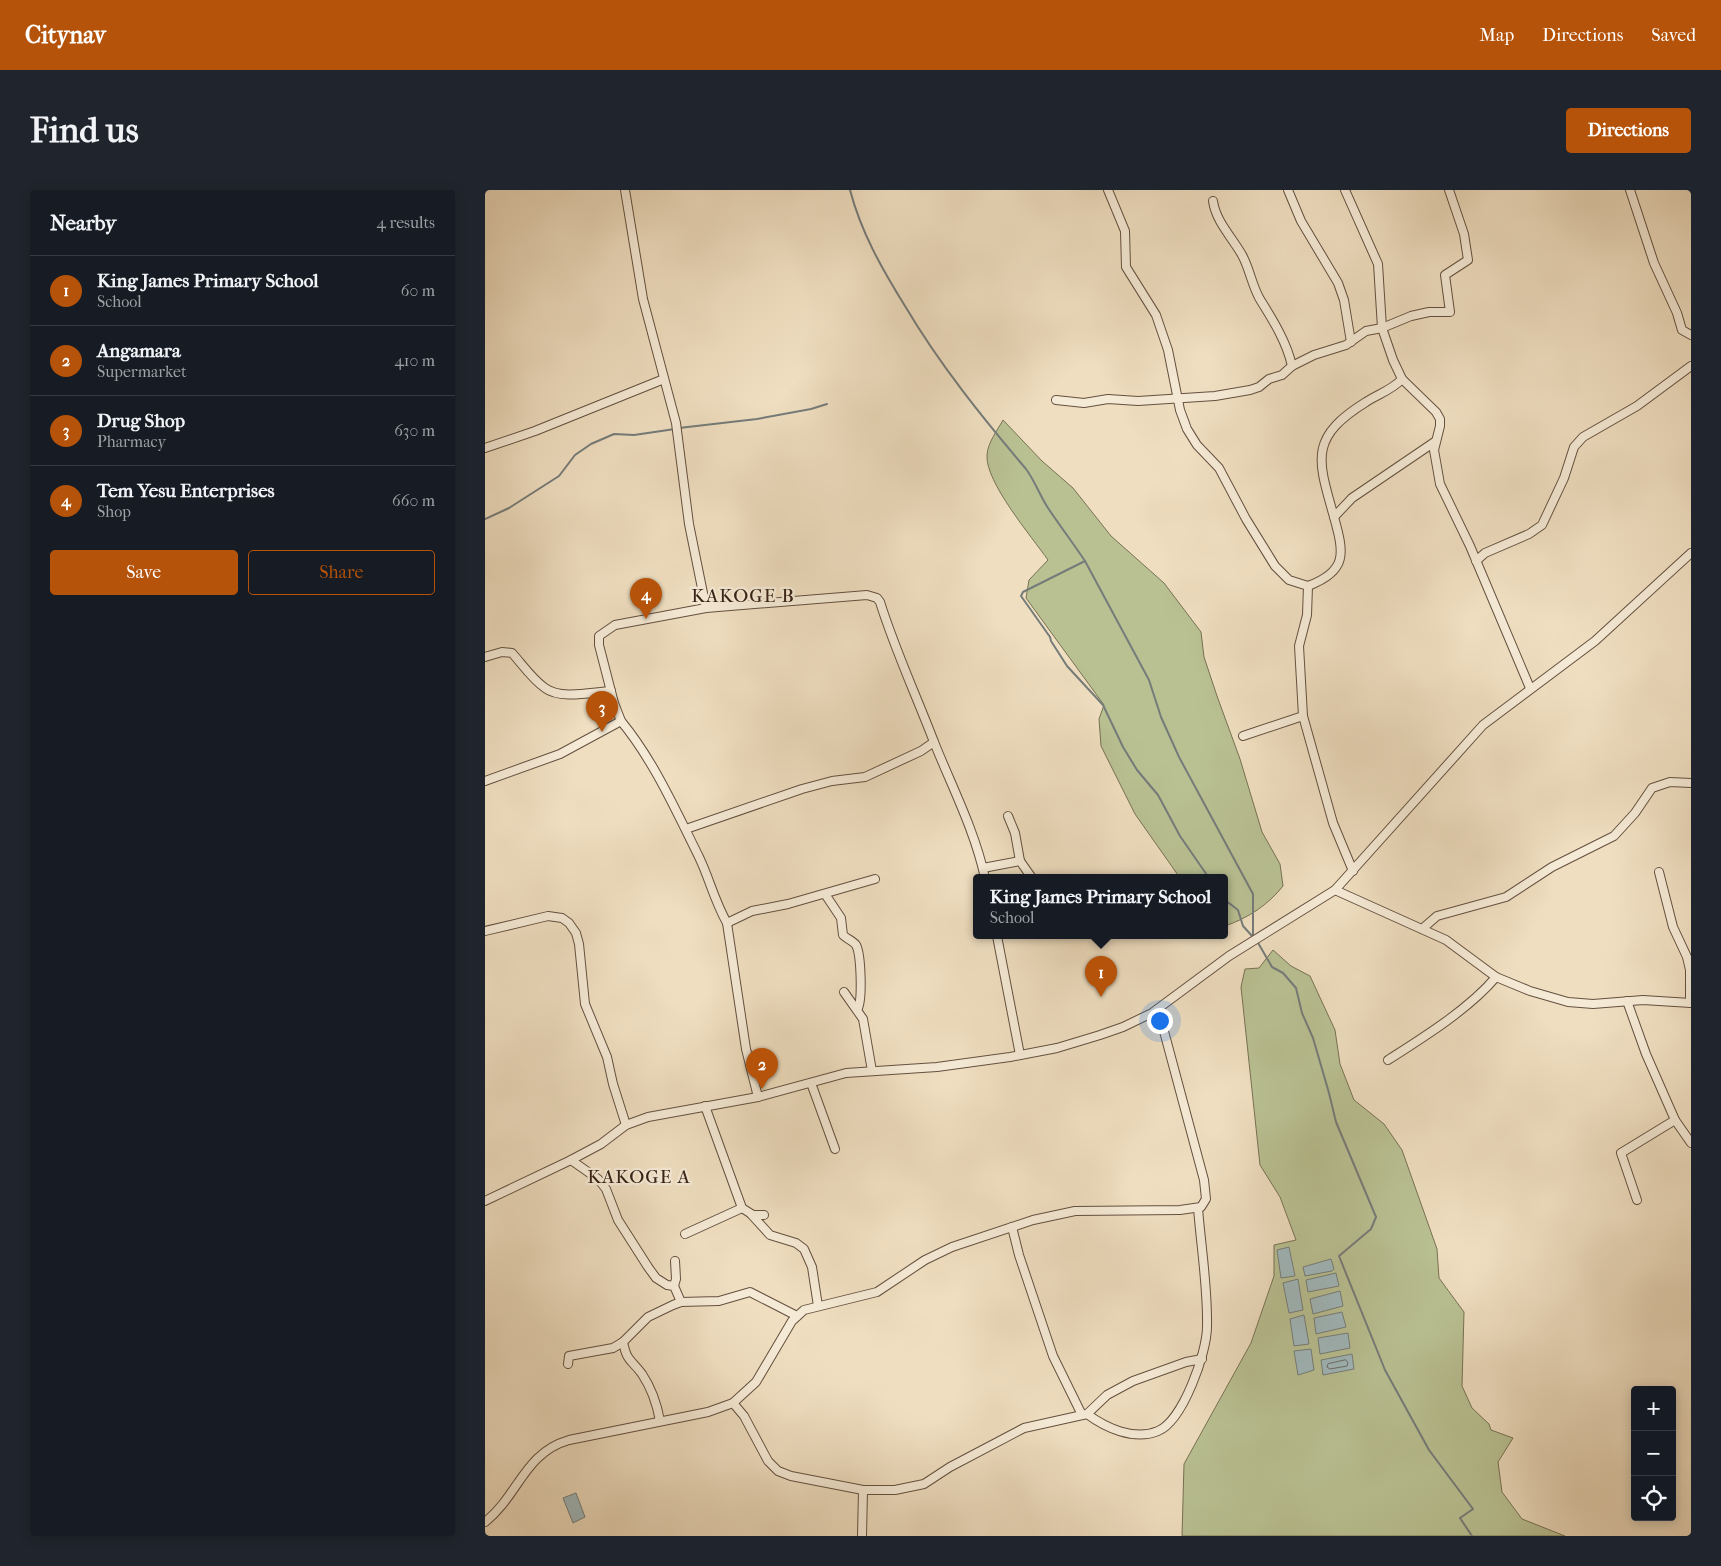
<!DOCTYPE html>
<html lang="en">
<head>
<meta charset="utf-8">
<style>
  body { margin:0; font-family:"IM FELL French Canon",serif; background:#20242c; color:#f1f3f6 }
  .controls { position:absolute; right:15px; bottom:15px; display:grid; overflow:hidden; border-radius:5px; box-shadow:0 2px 12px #0003 }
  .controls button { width:45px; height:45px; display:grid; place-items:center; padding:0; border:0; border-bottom:1px solid #363941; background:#171b24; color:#f1f3f6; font:25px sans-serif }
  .you { position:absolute; left:674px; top:830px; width:18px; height:18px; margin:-12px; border:4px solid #fff; border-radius:50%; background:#1a73e8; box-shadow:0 0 0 8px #1a73e833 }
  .badge { display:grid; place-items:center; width:32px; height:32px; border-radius:50%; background:#b45309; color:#fff; font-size:16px; font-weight:700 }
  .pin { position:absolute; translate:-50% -41px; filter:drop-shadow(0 1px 2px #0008) }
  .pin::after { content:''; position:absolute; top:26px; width:18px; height:15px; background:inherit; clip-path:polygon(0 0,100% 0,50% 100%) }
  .popup { position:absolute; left:488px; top:684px; width:255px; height:65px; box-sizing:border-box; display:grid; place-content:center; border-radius:5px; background:#171b24; filter:drop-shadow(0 1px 4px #0005); font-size:16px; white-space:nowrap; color:#9ea1a6 }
  .popup b { font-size:19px; color:#f1f3f6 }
  .popup::after { content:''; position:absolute; left:50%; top:100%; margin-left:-10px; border:10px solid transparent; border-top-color:#171b24 }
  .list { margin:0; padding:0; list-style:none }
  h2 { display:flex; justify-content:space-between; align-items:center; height:65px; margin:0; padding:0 20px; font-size:21px }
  h2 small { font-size:16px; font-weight:400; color:#9ea1a6 }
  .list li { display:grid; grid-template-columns:32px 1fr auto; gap:15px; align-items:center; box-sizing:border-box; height:70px; padding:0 20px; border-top:1px solid #363941 }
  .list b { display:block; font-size:19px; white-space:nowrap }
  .list p { margin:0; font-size:16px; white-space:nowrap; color:#9ea1a6 }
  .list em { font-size:16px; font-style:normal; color:#9ea1a6 }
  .actions { display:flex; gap:10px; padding:15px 20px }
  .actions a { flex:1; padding:11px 0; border:1px solid #b45309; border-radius:5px; text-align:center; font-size:18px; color:#b45309 }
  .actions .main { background:#b45309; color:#fff }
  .icon { flex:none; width:28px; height:28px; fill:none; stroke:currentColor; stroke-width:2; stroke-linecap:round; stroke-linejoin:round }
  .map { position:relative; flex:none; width:1206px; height:1346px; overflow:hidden; border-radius:5px }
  header { display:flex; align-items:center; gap:30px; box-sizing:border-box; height:70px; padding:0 25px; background:#b45309; color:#fff }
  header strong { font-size:24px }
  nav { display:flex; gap:28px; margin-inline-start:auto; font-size:18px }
  .intro { display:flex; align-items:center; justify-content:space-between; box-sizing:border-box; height:120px; padding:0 30px }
  h1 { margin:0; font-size:35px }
  .button { padding:12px 22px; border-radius:5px; background:#b45309; color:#fff; font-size:18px; font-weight:700 }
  main { display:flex; gap:30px; padding:0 30px }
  aside { flex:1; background:#171b24; border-radius:5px; box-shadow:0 2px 12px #0003 }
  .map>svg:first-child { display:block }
</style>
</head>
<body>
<header>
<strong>Citynav</strong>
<nav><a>Map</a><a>Directions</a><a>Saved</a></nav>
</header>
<div class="intro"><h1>Find us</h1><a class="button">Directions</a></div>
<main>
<aside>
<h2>Nearby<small>4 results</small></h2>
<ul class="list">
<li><span class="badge">1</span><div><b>King James Primary School</b><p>School</p></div><em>60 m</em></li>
<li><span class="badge">2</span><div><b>Angamara</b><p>Supermarket</p></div><em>410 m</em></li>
<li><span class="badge">3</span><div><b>Drug Shop</b><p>Pharmacy</p></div><em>630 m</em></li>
<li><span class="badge">4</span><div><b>Tem Yesu Enterprises</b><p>Shop</p></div><em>660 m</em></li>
</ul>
<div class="actions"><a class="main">Save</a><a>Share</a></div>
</aside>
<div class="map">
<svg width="1206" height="1346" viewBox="0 0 1206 1346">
  <rect width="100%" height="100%" fill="#efdec0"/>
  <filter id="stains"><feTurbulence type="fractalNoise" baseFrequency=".004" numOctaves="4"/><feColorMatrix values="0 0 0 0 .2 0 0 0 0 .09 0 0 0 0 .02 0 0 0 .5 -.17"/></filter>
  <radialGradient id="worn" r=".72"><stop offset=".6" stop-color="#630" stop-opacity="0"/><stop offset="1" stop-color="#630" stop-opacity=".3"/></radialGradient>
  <g fill="#b9c193" stroke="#777154">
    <path d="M518,230L557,271L588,298L626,346L679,393L716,442L719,467L732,506L755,569L777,642L795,674L798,696C783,715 763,728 740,736V688H695L650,624L616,556L614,529L619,515L541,408L544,390L563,370C547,347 500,292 502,265C503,252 512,241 518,230Z"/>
    <path d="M788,760L806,776L825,786L850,840L855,874L869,910L899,934L917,960L952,1059L954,1088L979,1122L977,1196L987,1218L1004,1234L1006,1240L1028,1248L1013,1272L1017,1302L1037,1329L1080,1346H697L699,1274L766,1153L789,1086V1055L811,1050L795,1007L775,975L756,797L760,779L774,778Z"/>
  </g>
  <g fill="#a0b9be" stroke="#757c7a">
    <path d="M804,1057L810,1086L796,1088L792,1060Z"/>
    <path d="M846,1069L849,1079L847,1081L820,1086L818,1077Z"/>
    <path d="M851,1083L854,1096L823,1102L821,1090Z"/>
    <path d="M813,1089L818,1120L804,1123L798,1093Z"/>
    <path d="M855,1101L858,1116L828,1124L825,1109Z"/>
    <path d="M857,1122L861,1137L831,1144L829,1128Z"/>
    <path d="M819,1125L824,1154L809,1156L805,1129Z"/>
    <path d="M863,1143L865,1158L835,1164L833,1148Z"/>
    <path d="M826,1159L829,1180L813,1185L809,1161Z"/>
    <path d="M867,1164L869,1179L838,1185L836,1170Z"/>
    <path d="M91,1303L100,1327L88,1333L78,1308Z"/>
  </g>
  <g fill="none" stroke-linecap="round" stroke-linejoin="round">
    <path stroke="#6a6d69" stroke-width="1" d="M861,1170L863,1173L862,1176L845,1179L842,1177L843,1174Z"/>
    <g stroke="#757c7a" stroke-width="2">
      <path d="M365,0C376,42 397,79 420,116C455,175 497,227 541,279C550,291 555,306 563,318C575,336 588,353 600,371L538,402L536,406L565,447L566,451L582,476L618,515L638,557L652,580L673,605L695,646L724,688"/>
      <path d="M194,238L272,229L326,219L342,214"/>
      <path d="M0,329L24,318L74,286L90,265L106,254L129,244L149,245L190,239"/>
      <path d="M600,371L664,490L676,527L694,567L768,704V747"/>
      <path d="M740,710L753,720L758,736L768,747"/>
      <path d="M772,751L787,777L798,783L811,798L817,823L828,848L844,903L851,932L891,1027L886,1039L854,1066L900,1180L944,1260L988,1319L975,1328L987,1346"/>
    </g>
    <defs>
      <g id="minor">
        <path d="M140,0L158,109L191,233L204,334L221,418"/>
        <path d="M623,0L640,41L641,77L671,125L683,160L695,220L702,239L712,255L734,278L761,329L790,376L804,390L823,396L822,425L814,456L818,526L848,633L868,681"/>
        <path d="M803,0L816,31L853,93L859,110L866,152"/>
        <path d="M860,0L893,74L897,138L908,170L917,189L951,222L955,229V236L949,260L955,294L985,356L1045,498"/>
        <path d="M1145,0L1169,73L1192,123L1197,140L1206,145"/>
        <path d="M728,11C731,32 747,47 757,65C765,79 767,97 776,111C788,130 802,153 807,176"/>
        <path d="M571,210L599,213L623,209L653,211L730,206L765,200L774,197L784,189L797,185L807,176L829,165L861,155L881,141L897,138L926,126L944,122H965L960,85L983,70L979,44L964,0"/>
        <path d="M0,258L50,241L179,189"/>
        <path d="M849,327C833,270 823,248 881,212C893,204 907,200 917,189"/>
        <path d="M991,371L1000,363L1044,344L1057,335L1079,288L1089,257L1098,247L1152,216L1206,176"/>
        <path d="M823,396C863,381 859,363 849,327L867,308L951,251"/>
        <path d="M0,467L17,462L27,463C37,474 47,489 60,498C76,510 107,502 126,501"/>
        <path d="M136,531C169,571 191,621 214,667C225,690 229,710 242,733L261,859L273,907"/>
        <path d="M758,546L818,526"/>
        <path d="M0,591L75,564L136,531L129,513L114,455V446L130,435L221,418L382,405L392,408L395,412C410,460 431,505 449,552C467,597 490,641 500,688"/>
        <path d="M523,626L530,643L535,671"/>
        <path d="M201,639L317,599L347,591L380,587L436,561L449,552"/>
        <path d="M498,678L535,671L547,688"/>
        <path d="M1174,682L1188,737L1202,767L1205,780V813"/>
        <path d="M850,700L961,750L1011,787L1045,801L1083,812L1108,814L1158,810L1206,813"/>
        <path d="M340,704L356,728L358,745C362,749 368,751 371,755C376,764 378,812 372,820"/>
        <path d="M242,733L267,721L303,714L390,689"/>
        <path d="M937,739L952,726L1021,707L1067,677L1129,646L1150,623L1167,598L1185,592L1206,593"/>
        <path d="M0,741L63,726L77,728L84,733L91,743L94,754L100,814L122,867L128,894L141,935"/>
        <path d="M512,746L535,865"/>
        <path d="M359,802L378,829L387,881"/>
        <path d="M1142,811L1161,864L1190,930L1206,953"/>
        <path d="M903,870C939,847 984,819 1011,787"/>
        <path d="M326,893L350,959"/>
        <path d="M220,916L257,1018L268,1025H279"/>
        <path d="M86,970L113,989L121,999L133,1030L163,1077L171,1088L182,1095L189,1096"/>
        <path d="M1152,1010L1136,963L1190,930"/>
        <path d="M0,1011L86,970L116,954L141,935L163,927L273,907L361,883L452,877L525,867L572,858L615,845L638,837L667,823L744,766L850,700L998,535L1110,451L1206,363"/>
        <path d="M266,1024L285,1045L311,1053L319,1059L327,1077L333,1116"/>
        <path d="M527,1037L534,1065L568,1166L597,1225"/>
        <path d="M200,1044L257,1018"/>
        <path d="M190,1071L191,1089L189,1096L196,1112"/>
        <path d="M83,1174L84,1166L128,1158L138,1152"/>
        <path d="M248,1213L259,1226L283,1271L293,1281L306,1286L378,1300H410L439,1294L465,1277L539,1238L602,1224L622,1205L648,1191L701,1172L717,1169"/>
        <path d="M602,1224C621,1238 649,1251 673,1241C698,1231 722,1162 722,1137C723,1098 716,1057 713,1018"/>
        <path d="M175,1231C172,1214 167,1199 157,1184C146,1169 142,1172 138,1152L163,1127L188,1115L196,1112L234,1111L265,1102L312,1126"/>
        <path d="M0,1332C34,1305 39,1263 84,1250L223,1222L248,1213L271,1192L307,1131L319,1120L392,1102L440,1070L467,1057L548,1030L590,1021L695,1020L716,1017L721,1009L719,990L673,819"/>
        <path d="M377,1346L378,1300"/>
      </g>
    </defs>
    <use href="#minor" stroke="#64503f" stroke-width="10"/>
    <use href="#minor" stroke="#f5ead6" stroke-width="8"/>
  </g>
  <g text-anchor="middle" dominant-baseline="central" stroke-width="4.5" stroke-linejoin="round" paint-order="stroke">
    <g font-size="19" letter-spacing="1" fill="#352114" stroke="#f5ead6">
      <text x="258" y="406">KAKOGE B</text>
      <text x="154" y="987">KAKOGE A</text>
    </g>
  </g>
  <rect width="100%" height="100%" filter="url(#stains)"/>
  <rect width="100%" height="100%" fill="url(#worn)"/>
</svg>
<div class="controls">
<button>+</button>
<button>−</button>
<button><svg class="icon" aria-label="locate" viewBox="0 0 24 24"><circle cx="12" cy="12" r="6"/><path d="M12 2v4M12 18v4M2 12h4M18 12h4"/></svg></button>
</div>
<div class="you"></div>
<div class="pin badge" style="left:616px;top:807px">1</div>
<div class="popup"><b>King James Primary School</b>School</div>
<div class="pin badge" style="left:277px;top:899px">2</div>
<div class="pin badge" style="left:117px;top:542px">3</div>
<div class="pin badge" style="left:161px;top:429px">4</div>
</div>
</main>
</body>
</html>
